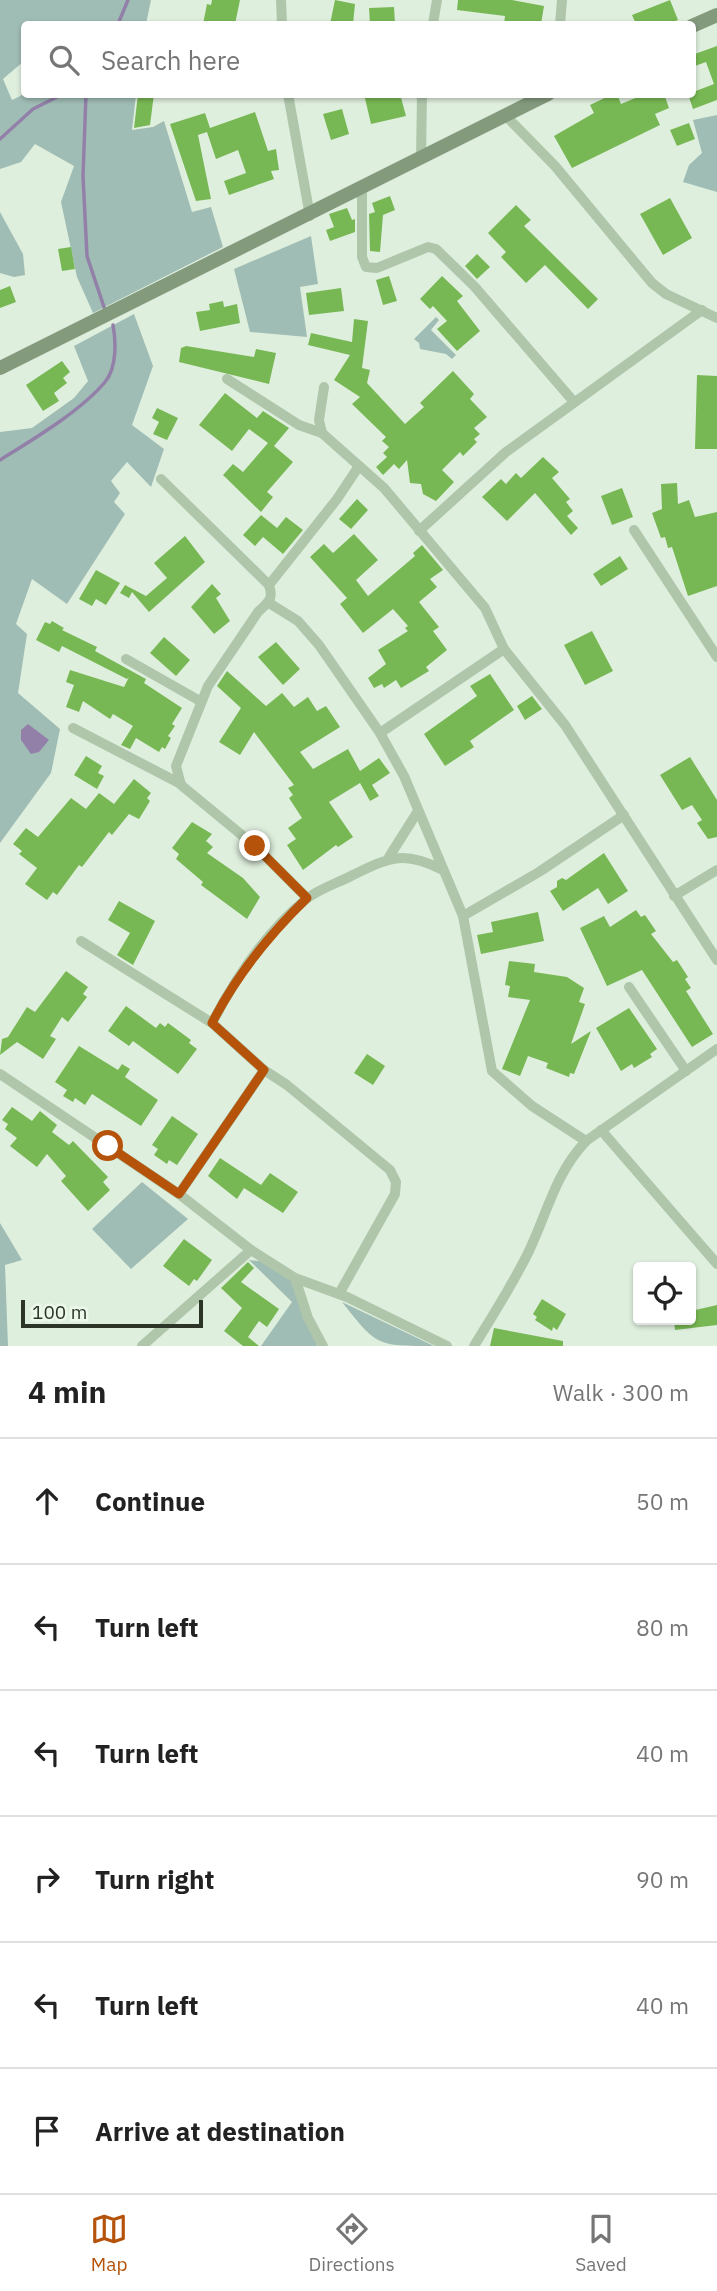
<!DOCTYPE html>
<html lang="en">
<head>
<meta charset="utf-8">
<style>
  body { margin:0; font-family:"IBM Plex Sans",sans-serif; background:#f2f2f2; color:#222 }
  .controls { position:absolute; right:21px; bottom:21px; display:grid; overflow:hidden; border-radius:7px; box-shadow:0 2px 5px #0004 }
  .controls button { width:63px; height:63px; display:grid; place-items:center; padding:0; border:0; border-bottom:2px solid #e0e0e0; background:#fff; color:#222; font:35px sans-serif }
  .scale { position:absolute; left:21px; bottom:18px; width:182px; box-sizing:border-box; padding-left:7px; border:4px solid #2d3529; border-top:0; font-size:19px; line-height:24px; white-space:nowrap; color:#2d3529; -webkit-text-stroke:5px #ebf8ea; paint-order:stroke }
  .stop { position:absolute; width:21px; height:21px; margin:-16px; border:5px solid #b45309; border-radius:50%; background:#fff }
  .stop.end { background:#b45309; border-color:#fff; box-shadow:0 2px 7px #0008 }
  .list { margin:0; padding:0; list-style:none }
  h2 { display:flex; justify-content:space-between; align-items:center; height:91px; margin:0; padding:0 28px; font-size:30px }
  h2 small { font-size:23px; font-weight:400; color:#767676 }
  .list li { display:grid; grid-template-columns:46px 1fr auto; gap:21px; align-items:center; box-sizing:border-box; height:126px; padding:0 28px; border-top:2px solid #e0e0e0 }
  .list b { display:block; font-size:26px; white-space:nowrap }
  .list em { font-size:23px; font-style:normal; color:#767676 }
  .icon { flex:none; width:38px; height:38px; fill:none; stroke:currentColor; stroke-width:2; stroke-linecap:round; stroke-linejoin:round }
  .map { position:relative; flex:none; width:717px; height:1346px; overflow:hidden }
  .search { position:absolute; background:#fff; box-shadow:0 2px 5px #0004; left:21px; right:21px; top:21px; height:77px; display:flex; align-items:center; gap:18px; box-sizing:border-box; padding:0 24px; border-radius:7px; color:#767676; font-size:26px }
  .sheet { height:847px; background:#fff }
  nav { display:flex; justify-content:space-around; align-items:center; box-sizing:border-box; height:98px; border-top:2px solid #e0e0e0; background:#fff; font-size:19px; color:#767676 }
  nav a { display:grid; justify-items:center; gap:4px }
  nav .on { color:#b45309 }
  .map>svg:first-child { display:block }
</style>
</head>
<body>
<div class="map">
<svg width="717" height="1346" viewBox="0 0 717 1346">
  <rect width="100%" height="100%" fill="#dfefde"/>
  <g fill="#a0bdb5">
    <path d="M0,0H151L146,24H24V61L3,79L12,100L24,94L136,95L132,130L153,127L164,121L192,212L211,207L223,247L93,313L77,277L61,202L74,166L35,144L21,162L0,169Z"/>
    <path d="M717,115V192L683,182L689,165L702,153L693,120Z"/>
    <path d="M0,212L23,254L25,275L14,277L0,273Z"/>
    <path d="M311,236L318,284L300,287L307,337L250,332L234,269Z"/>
    <path d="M134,314L153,366L132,425L164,449L151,487L127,462L111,481L120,493L114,502L125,514L67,604L32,579L16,624L27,634L18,693L60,729L51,773L0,843V432L32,428L74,398L88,381L74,346Z"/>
    <path d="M436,317L439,320L431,330L456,355L452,359L446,354L420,349L419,343L414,339Z"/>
    <path d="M142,1182L188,1219L131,1269L92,1229Z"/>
    <path d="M0,1223L22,1260L5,1265L8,1346H0Z"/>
    <path d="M249,1260L260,1261L293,1281L317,1346H261L292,1302Z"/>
    <path d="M342,1302L434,1346C376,1346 377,1346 342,1302Z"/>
  </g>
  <path fill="#9280a9" d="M28,724L49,740L39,752L31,754L21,740V730Z"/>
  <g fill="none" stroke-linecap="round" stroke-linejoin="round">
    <g stroke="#9280a9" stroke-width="3.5">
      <path d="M118,24L128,0"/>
      <path d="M86,94L83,176L87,256L105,310"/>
      <path d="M0,139L33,109L63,94"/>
      <path d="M0,460C32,440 81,411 105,382C117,368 116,341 113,325"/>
    </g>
  </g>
  <g fill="#78b854">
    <path d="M212,0H240L235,24H203L207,4L211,5Z"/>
    <path d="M335,0L355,4L353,24H330Z"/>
    <path d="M458,0H512L544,6L541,24H504L505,16L457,10Z"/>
    <path d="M670,0L678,20L668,24H636L632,15Z"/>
    <path d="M394,7L395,24H370L369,8Z"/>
    <path d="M717,46V100L693,109L688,94L714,84L706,62L692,67V55Z"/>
    <path d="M138,94H154L150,125L134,128Z"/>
    <path d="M364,94H400L406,116L371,124Z"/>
    <path d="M613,94H617L621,104L645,94H664L669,108L655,114L660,125L572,168L554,136L594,113L590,105Z"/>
    <path d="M342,109L349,134L331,140L323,114Z"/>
    <path d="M255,112L268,151L276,149L279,170L271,171L274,179L229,195L224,181L246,173L238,150L216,159L207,132L198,135L211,199L196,201L170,124L205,113L210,128Z"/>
    <path d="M689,123L695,139L677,146L670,130Z"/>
    <path d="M390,196L395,210L383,215L380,252L370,251L369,214L375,212L372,203Z"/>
    <path d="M670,198L692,238L663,255L640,214Z"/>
    <path d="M516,205L531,220L524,226L598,299L588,309L545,265L526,283L501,257L506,252L488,233Z"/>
    <path d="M347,208L352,220L355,219V232L330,241L326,230L334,227L329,214Z"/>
    <path d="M71,247L75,269L62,271L58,249Z"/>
    <path d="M477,254L490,267L477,279L465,266Z"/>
    <path d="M389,276L397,301L383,305L376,280Z"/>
    <path d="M442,276L463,296L457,301L480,331L457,351L437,329L447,321L433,306L430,309L420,299Z"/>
    <path d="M10,286L16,302L0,308V290Z"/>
    <path d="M341,288L344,311L309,315L306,293Z"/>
    <path d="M223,301L224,307L237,304L240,323L200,331L196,312L210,310L209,304Z"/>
    <path d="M354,319L368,321L362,368L370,370L367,383L405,424L424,407L420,403L453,371L474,394L470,399L487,417L474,428L480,434L474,439L477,442L463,456L460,452L442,470L454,482L436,501L423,494L421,484L410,483L407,460L399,469L394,464L383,475L376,467L387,457L383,453L389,447L382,441L386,437L352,404L360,397L334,380L350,355L308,345L311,333L352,342Z"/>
    <path d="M186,346L254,357L256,349L276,353L269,384L179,362L181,348Z"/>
    <path d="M62,361L70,372L63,378L67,383L54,393L59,401L43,411L26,385Z"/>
    <path d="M697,375L717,376V449H695Z"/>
    <path d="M225,393L257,418L263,411L289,428L274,446L293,462L267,492L273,497L261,512L223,475L233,464L243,472L268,443L249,429L232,451L199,425Z"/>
    <path d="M157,408L178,418L167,440L153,434L159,422L152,418Z"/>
    <path d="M543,457L559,472L552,478L570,499L566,502L573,511L567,516L578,528L571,535L535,493L507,521L482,497L501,479L506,484L516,473L521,478Z"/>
    <path d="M677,483L678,504L689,500L695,517L717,512V586L688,596L672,547L668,548L665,537L661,538L652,513L662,509L661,484Z"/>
    <path d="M622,488L633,517L612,525L601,496Z"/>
    <path d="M357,499L368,510L351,529L339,519Z"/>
    <path d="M261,515L277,528L286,517L303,530L283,554L263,537L255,546L243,535Z"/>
    <path d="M354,534L378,560L356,580L368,596L415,556L413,553L422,545L443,570L430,579L437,587L419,602L439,627L433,631L447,650L426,667L429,671L401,688L396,680L384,688L382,684L374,688L368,678L386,664L378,650L408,631L405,628L408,626L393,609L363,633L340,604L347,598L310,557L324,544L333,553Z"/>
    <path d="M185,536L205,562L149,612L132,592L129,598L120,593L125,585L146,596L167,578L154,563Z"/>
    <path d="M620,556L628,569L601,586L593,574Z"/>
    <path d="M96,570L120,583L106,605L96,599L92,606L79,599Z"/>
    <path d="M212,584L221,594L216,598L230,621L214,634L191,607Z"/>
    <path d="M52,621L64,628L62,630L97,647L95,651L146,679L144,683L182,708L172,724L175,726L168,736L171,738L165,749L162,747L159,752L136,738L130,749L121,745L133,726L113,714L110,719L83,701L79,712L66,707L74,685L66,682L70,670L124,687L129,677L127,679L62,646L59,652L36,640L45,622L50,624Z"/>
    <path d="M592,631L613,671L585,685L564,645Z"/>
    <path d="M164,637L190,660L176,676L150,653Z"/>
    <path d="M276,642L300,669L283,685L258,657Z"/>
    <path d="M227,671L266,706L282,693L294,707L308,697L317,711L326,706L340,727L300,752L313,769L348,749L360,771L379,758L390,773L372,785L379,796L370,801L360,783L329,802L353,837L338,847L336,845L303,870L287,845L296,839L288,828L302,818L289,798L293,795L288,788L294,785L254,732L240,755L219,742L241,708L217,686Z"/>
    <path d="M490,674L514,710L470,741L474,747L445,766L424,734L477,696L470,686Z"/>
    <path d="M532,696L542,709L525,720L517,706Z"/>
    <path d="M86,756L102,766L98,773L104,776L97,789L74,775Z"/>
    <path d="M690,757L717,800V837L708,839L697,823L702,820L692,805L682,810L660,775Z"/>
    <path d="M134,779L151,793L147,798L150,801L139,819L129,814L112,835L109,832L82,867L79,865L57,895L53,892L47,900L25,884L37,868L19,854L22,851L13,844L26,828L38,837L71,798L86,809L99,793L114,804Z"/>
    <path d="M192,822L212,834L206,841L213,847L207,853L243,878L260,897L247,919L201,885L203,882L176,859L179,854L172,848Z"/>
    <path d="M604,853L628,891L608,904L598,888L563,911L550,891L557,887V881L562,878L566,880Z"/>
    <path d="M119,901L155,921L133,965L117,955L130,933L108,920Z"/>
    <path d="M636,910L641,917L645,915L656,931L651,934L673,962L677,960L688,977L685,979L691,988L686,991L713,1034L692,1047L642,970L607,986L580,928L604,916L610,927Z"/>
    <path d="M538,912L544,941L481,954L477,935L493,932L491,922Z"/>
    <path d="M509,961L535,964L534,972L567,977L584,988L579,1002L585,1004L571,1044L591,1031L574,1074L570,1073L569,1077L546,1068L548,1063L528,1056L520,1076L502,1069L530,1000L508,997L510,986L505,985Z"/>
    <path d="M66,971L88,987L83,994L87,997L68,1022L62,1017L50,1036L56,1039L43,1059L17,1042L0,1055L2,1039L8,1037L27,1007L35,1012Z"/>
    <path d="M126,1006L156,1028L160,1023L165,1027L168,1023L191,1040L189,1043L197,1049L178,1074L133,1041L129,1046L108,1031Z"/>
    <path d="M629,1008L657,1049L650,1054L652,1057L634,1068L632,1064L621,1071L596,1028Z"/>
    <path d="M79,1046L118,1070L122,1064L130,1069L125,1077L158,1100L141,1126L92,1094L85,1105L75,1098L73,1102L63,1096L67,1090L55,1082Z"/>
    <path d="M367,1054L385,1066L373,1085L354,1073Z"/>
    <path d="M12,1107L32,1121L40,1111L57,1125L52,1132L69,1145L73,1141L108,1177L103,1182L110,1190L88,1211L61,1181L66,1176L47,1154L37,1167L10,1146L17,1138L5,1129L8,1124L2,1120Z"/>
    <path d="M172,1116L198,1134L177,1165L169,1160L167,1164L154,1155L158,1149L152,1145Z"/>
    <path d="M220,1158L261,1185L270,1173L298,1192L283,1213L244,1188L237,1199L208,1176Z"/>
    <path d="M184,1239L212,1260L197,1281L194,1279L189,1286L163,1266Z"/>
    <path d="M248,1262L254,1268L241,1282L279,1309L267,1327L259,1321L248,1337L259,1346H243L224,1331L242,1308L221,1288Z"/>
    <path d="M542,1299L566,1314L557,1330L553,1327L552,1331L535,1320L537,1317L533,1314Z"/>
    <path d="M717,1305V1325L675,1330L674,1320H691V1311Z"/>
    <path d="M494,1328L563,1341V1346H490Z"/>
  </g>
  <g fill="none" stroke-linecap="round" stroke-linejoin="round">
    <g stroke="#afc6ab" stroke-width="10">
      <path d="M281,0L282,24"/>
      <path d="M433,24L437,0"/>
      <path d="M560,24L562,0"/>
      <path d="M288,94L310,216"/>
      <path d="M507,117L555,166L652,283L666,294L717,318"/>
      <path d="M421,159L422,94"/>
      <path d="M362,189V257L366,267L377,268L428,247L436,249L474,286L574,402"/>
      <path d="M227,379L299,425L322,433"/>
      <path d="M324,387L319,420L322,433L384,488L485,608L504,649L565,725L717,960"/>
      <path d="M161,479L269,585C274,600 268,602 258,612L208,686L176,766L181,785L255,846L307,898"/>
      <path d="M634,530L717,657"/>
      <path d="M419,531L506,452L702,310"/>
      <path d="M269,585L337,499L359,466"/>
      <path d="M269,603L298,621L319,645L380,733L404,776L463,916L492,1071L532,1106L586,1141"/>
      <path d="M126,659L200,701"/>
      <path d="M73,728L181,784"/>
      <path d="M380,733L504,649"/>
      <path d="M389,857L418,811"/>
      <path d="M674,896L717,870"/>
      <path d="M463,916L539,872L624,815"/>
      <path d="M81,941L212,1023L264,1070L179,1194"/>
      <path d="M629,987L686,1071"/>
      <path d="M212,1023C235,979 266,932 305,900C318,889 338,883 353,875C390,857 404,850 443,870"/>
      <path d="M264,1070L287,1085L390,1170L396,1182L395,1194L339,1294"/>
      <path d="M0,1074L179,1194L251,1250L295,1278L347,1297L447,1346"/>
      <path d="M601,1130L717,1264"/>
      <path d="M295,1278L308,1318L323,1346"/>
      <path d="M142,1346L251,1250"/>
      <path d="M474,1346C493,1315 513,1284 529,1251C548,1211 555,1174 586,1141L717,1049"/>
    </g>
    <g stroke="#849a7d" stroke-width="14">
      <path d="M692,26L717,15"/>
      <path d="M0,368L548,94"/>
    </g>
  </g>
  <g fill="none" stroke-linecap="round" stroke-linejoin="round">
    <path stroke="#b45309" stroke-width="9" d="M108,1146L179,1194L264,1070L212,1023C236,976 269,935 307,898L255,846"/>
  </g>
</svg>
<div class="controls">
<button><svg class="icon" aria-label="locate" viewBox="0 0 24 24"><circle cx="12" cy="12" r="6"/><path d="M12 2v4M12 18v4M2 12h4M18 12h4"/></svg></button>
</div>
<div class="scale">100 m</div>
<div class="stop" style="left:108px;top:1146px"></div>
<div class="stop end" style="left:255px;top:846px"></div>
<div class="search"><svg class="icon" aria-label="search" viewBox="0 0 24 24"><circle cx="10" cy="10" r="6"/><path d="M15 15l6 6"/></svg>Search here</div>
</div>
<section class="sheet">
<h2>4 min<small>Walk · 300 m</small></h2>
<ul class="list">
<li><svg class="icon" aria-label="ahead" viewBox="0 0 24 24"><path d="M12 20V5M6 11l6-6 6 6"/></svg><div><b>Continue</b></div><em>50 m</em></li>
<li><svg class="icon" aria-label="left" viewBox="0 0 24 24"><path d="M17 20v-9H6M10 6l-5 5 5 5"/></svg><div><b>Turn left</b></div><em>80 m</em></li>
<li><svg class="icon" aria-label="left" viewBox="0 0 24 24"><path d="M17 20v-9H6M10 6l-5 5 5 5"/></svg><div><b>Turn left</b></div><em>40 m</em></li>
<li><svg class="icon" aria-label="right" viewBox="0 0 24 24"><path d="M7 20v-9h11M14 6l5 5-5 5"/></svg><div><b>Turn right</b></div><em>90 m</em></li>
<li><svg class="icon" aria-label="left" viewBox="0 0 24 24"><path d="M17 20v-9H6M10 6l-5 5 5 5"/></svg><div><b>Turn left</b></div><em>40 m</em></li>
<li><svg class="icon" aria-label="arrive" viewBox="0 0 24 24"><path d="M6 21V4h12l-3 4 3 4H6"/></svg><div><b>Arrive at destination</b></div></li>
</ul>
</section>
<nav>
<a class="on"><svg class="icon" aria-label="map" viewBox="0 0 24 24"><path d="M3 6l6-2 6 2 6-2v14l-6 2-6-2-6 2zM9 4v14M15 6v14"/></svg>Map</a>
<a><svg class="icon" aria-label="directions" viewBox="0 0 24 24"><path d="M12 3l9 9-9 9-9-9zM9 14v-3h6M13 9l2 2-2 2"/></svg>Directions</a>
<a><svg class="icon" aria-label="saved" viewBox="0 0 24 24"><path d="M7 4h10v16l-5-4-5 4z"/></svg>Saved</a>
</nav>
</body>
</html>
